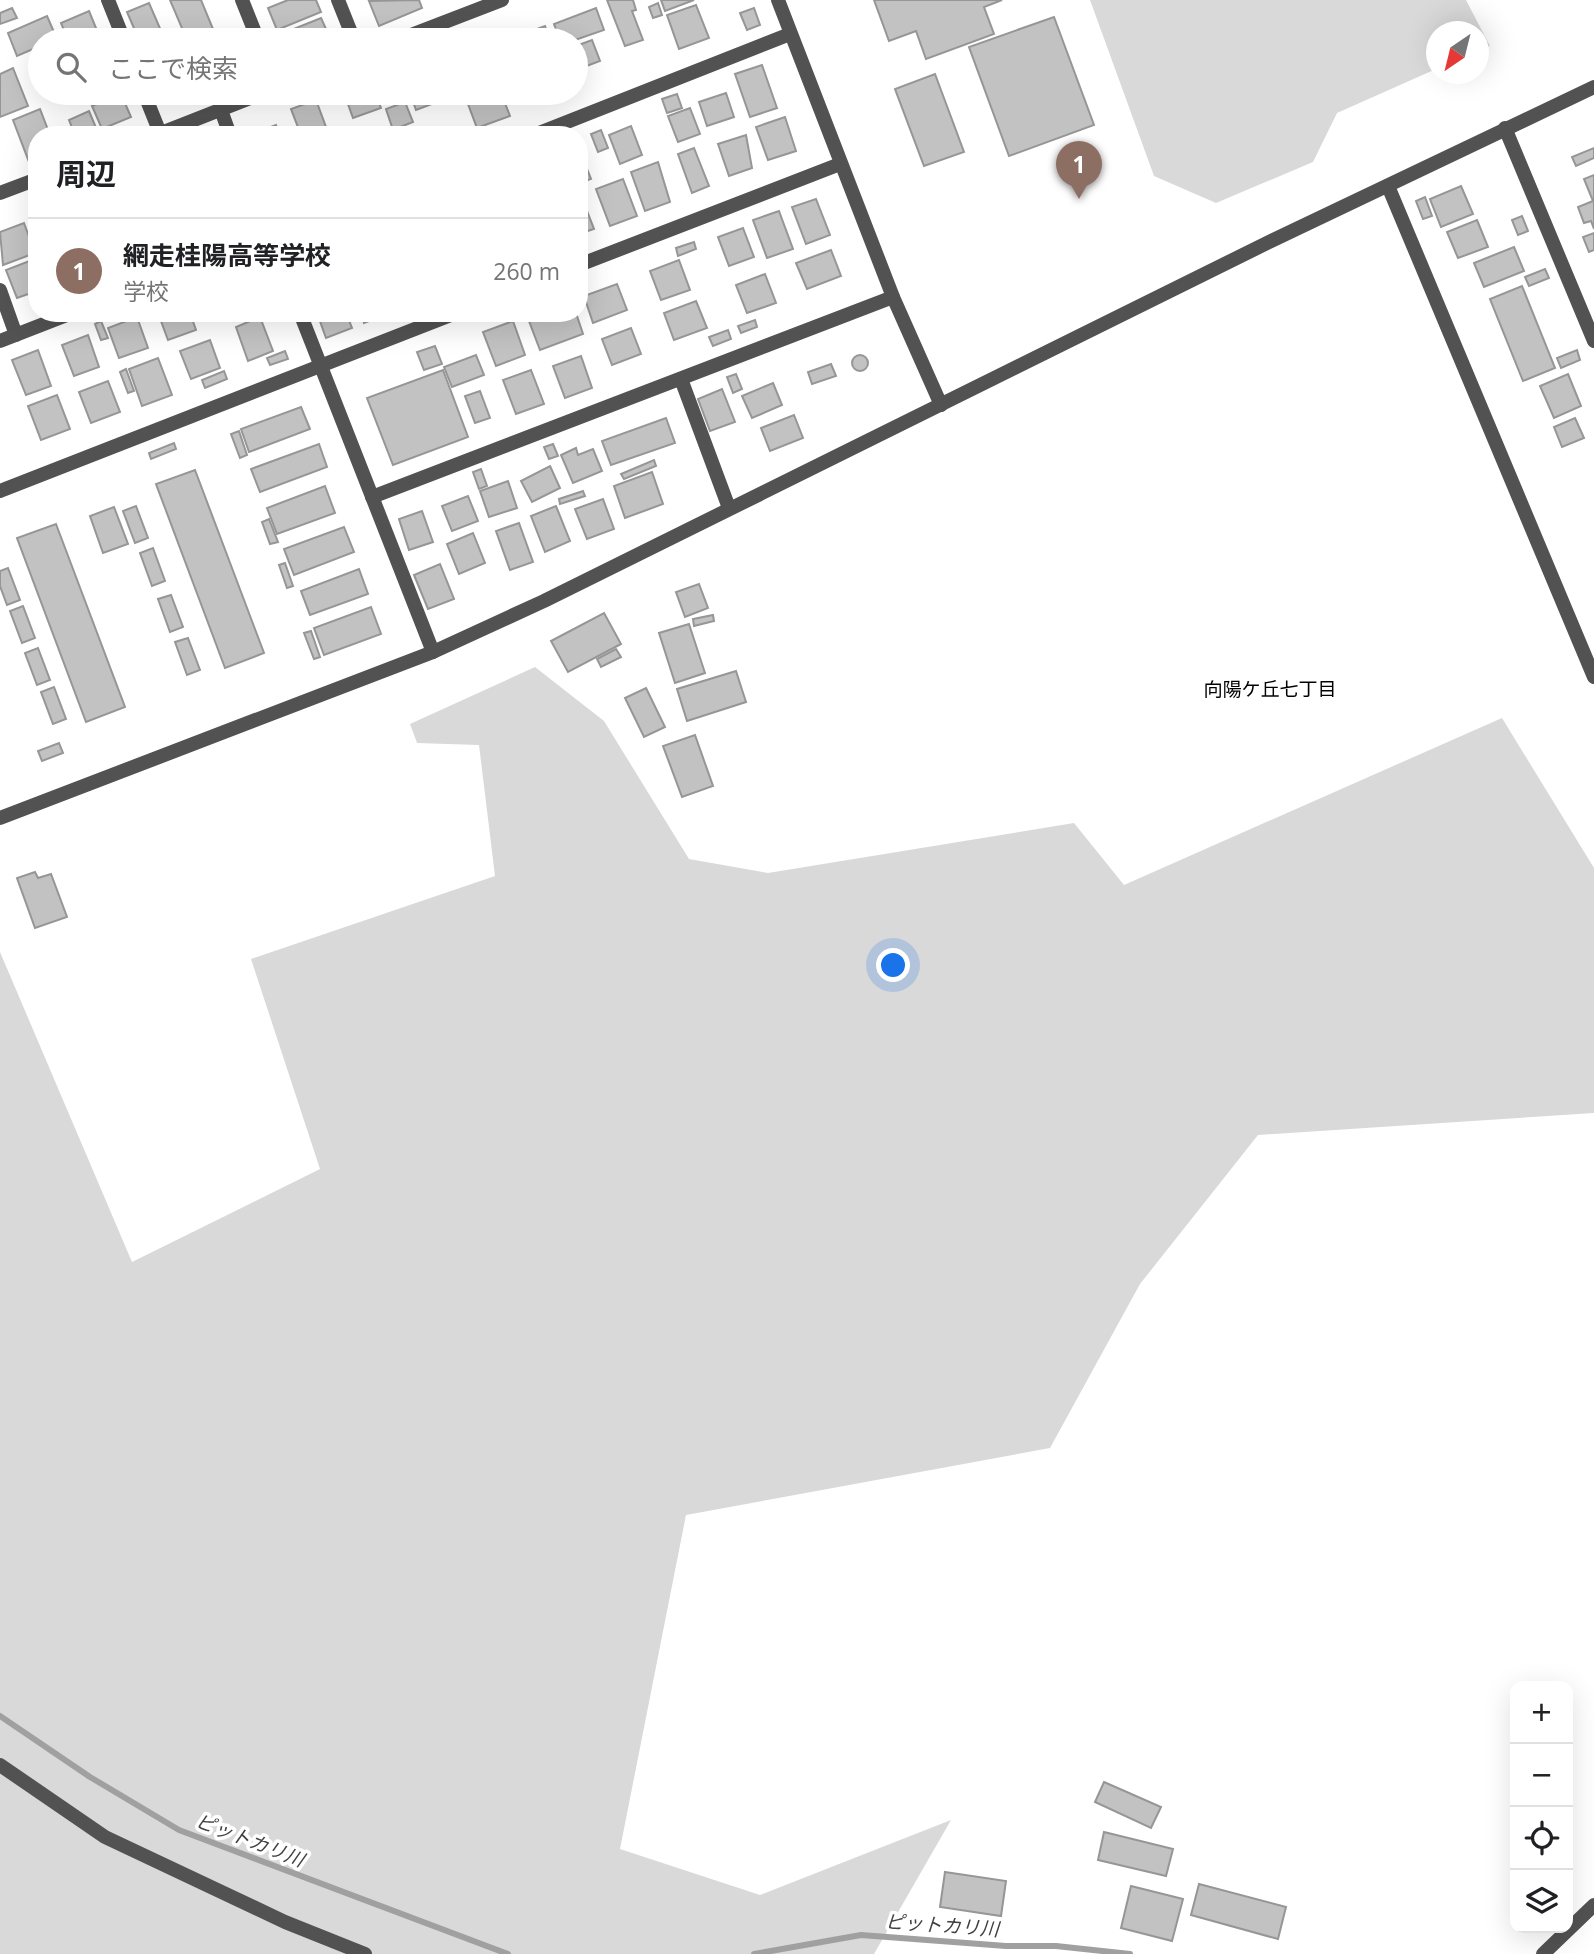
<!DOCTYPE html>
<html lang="ja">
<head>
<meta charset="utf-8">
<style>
  body { margin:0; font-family:"Open Sans","Noto Sans JP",sans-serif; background:#f2f2f2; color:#202124 }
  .controls { position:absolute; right:21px; bottom:21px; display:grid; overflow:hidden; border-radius:14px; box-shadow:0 7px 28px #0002 }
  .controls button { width:63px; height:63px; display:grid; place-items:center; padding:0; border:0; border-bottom:2px solid #e0e0e0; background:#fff; color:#202124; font:35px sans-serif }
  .compass { position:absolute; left:1426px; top:21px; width:63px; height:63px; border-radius:50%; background:#fff; box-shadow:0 7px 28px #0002; rotate:215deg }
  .you { position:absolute; left:894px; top:966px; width:24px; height:24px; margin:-18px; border:5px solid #fff; border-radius:50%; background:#1a73e8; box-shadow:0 0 0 10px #1a73e833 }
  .badge { display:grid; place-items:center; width:46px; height:46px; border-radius:50%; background:#d93025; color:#fff; font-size:23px; font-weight:700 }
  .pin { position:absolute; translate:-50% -58px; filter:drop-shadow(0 2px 4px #0008) }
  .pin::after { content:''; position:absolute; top:37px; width:24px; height:21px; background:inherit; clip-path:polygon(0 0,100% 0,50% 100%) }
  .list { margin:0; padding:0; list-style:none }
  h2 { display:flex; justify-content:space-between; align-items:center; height:91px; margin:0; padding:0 28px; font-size:30px }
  h2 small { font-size:23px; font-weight:400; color:#757577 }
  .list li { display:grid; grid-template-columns:46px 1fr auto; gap:21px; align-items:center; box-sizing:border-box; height:105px; padding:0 28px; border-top:2px solid #e0e0e0 }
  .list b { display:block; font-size:26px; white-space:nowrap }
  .list p { margin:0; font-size:23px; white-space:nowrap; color:#757577 }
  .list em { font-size:23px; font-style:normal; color:#757577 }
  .icon { flex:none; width:38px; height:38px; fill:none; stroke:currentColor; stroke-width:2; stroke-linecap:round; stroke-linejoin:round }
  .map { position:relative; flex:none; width:1594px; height:1954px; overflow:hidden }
  .search { position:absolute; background:#fff; box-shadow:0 7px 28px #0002; left:28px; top:28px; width:560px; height:77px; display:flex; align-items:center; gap:18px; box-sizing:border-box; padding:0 24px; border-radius:38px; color:#757577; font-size:26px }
  .panel { position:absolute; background:#fff; box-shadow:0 7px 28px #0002; left:28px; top:126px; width:560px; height:196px; border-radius:28px }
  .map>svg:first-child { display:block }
</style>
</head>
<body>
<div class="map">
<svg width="1594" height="1954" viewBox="0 0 1594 1954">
  <rect width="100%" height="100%" fill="#fff"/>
  <g fill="#d9d9d9">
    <path d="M1090,0H1466L1490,46L1479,51L1478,32H1436V69L1337,113L1313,162L1216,203L1154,176Z"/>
    <path d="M535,667L604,721L689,859L768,873L1074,823L1124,885L1502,718L1594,868V1113L1258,1135L1140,1284L1050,1448L686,1515L620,1849L760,1895L951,1820L874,1954H0V952L132,1262L320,1169L251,959L495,876L479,745L417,743L410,724Z"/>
  </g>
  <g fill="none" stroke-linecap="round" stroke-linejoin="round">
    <g stroke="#a0a0a0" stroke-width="6">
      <path d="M0,1716L90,1777L179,1830L508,1954"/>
      <path d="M754,1954L861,1935L1006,1946H1056L1130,1954"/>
    </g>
  </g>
  <g fill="#c2c2c2" stroke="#969696" stroke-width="2">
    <path d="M170,0H201L213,29L187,40Z"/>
    <path d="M288,0H316L321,12L277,30L268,8Z"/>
    <path d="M419,0L422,8L379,26L369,1Z"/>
    <path d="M607,0H633L636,10L632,11L643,40L625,46Z"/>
    <path d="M661,0H694L665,11Z"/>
    <path d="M874,0H1002L984,7L994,34L926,59L916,31L889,41Z"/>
    <path d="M149,3L165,40H139L127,12Z"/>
    <path d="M658,3L662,15L653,18L649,7Z"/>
    <path d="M696,5L709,38L679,49L667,15Z"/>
    <path d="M12,8L17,18L0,24V13Z"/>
    <path d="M596,8L604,30L575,40H560L554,24Z"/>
    <path d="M754,8L760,25L747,30L740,13Z"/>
    <path d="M89,11L98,33L80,40H68L61,23Z"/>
    <path d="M47,16L57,39L40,40V46L17,56L8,33Z"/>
    <path d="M1054,17L1094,125L1009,156L969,47Z"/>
    <path d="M321,18L331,40H283L281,34Z"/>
    <path d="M545,26L550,40H507Z"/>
    <path d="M592,40L600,61L576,70V46Z"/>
    <path d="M762,65L777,108L750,117L735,74Z"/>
    <path d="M13,68L28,106L0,117V74Z"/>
    <path d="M935,74L964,152L924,166L895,89Z"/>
    <path d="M159,93H189L164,103Z"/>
    <path d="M344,93H375L381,108L353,118Z"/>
    <path d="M410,93H446L448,98L416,110Z"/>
    <path d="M473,93H501L510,116L477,128L465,96Z"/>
    <path d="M726,93L734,117L707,126L699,102Z"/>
    <path d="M121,94L131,117L102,129L92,106Z"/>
    <path d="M677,94L682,108L667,113L662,99Z"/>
    <path d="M316,100L329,135H301L291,109Z"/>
    <path d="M405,102L413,122L393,130L386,109Z"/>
    <path d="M690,108L700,134L678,142L668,116Z"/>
    <path d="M40,109L50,135H37V159L29,162L13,120Z"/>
    <path d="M89,111L99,135H75L69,120Z"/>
    <path d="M785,117L796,151L768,160L756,127Z"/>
    <path d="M276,125L280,135H249Z"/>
    <path d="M631,126L642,155L620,164L609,135Z"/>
    <path d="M601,130L608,148L598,152L591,134Z"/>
    <path d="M746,135L752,168L729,176L718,144Z"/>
    <path d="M694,148L709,186L692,193L678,154Z"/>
    <path d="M1594,148V158L1576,166L1572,157Z"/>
    <path d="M582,156L591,179L579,183V157Z"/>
    <path d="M658,162L670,202L645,211L631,172Z"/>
    <path d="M1594,175V229L1591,221L1584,223L1578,207L1593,201L1584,179Z"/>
    <path d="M623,179L637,216L610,226L596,189Z"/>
    <path d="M1461,186L1473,214L1441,227L1430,199Z"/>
    <path d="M1425,197L1432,216L1423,219L1416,201Z"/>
    <path d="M582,198L594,229L579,234V199Z"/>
    <path d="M816,199L830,235L806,244L792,207Z"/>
    <path d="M779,211L793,249L767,258L753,220Z"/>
    <path d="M1522,216L1528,231L1518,235L1512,220Z"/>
    <path d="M1477,220L1488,247L1458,258L1447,232Z"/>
    <path d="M24,223L35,253L3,265L0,232Z"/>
    <path d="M743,228L754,257L729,266L718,237Z"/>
    <path d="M1594,233V250L1589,252L1583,237Z"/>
    <path d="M694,242L696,249L678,256L676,248Z"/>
    <path d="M1514,247L1524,271L1484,287L1474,263Z"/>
    <path d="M831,250L841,276L807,289L796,263Z"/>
    <path d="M32,260L37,273V291L17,298L6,270Z"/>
    <path d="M679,260L690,290L661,300L650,271Z"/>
    <path d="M1545,269L1549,278L1529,286L1525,277Z"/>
    <path d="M765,274L776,303L747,313L736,285Z"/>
    <path d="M617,284L627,310L593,323L584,296Z"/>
    <path d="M1522,286L1555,368L1523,381L1490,299Z"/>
    <path d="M696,301L707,328L674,340L664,313Z"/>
    <path d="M158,313H190L196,330L168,340Z"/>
    <path d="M317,313H346L352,328L326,338Z"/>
    <path d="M361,313H390L364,323Z"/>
    <path d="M550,313H576L583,334L540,350L529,321Z"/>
    <path d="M137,317L148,348L119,358L108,328Z"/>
    <path d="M260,317L273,351L248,361L236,327Z"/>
    <path d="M755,320L757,327L741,333L738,326Z"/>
    <path d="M101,321L108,338L101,340L95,324Z"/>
    <path d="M513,321L525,355L496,366L483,332Z"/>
    <path d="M631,328L641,354L612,365L602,339Z"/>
    <path d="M728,330L731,339L713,346L709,337Z"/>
    <path d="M88,335L99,367L74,376L62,345Z"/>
    <path d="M210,340L220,368L191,379L180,351Z"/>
    <path d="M435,346L442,364L424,370L417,352Z"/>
    <path d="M38,350L51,386L26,395L12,360Z"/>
    <path d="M1577,350L1580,360L1561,368L1557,358Z"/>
    <path d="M285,351L288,359L270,365L267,358Z"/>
    <path d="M476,355L484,375L452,387L444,367Z"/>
    <circle cx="860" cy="363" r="8"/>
    <path d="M581,356L592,388L565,398L553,366Z"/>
    <path d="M158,358L172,395L142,406L129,369Z"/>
    <path d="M831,364L836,376L812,384L808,372Z"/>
    <path d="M126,369L134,391L128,393L120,372Z"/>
    <path d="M443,370L468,437L393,465L367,398Z"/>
    <path d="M531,370L544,404L516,414L503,380Z"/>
    <path d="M224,371L227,379L205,388L202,380Z"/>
    <path d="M736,374L742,389L733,393L727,377Z"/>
    <path d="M1568,374L1581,406L1554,418L1540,386Z"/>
    <path d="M108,381L120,412L91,423L79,392Z"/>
    <path d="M773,383L782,405L752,418L742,396Z"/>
    <path d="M722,389L735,422L710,431L698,399Z"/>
    <path d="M480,391L490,418L475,423L465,396Z"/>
    <path d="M57,395L70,429L41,440L28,406Z"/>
    <path d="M301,407L310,429L249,452L241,429Z"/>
    <path d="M794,415L803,438L770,451L761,428Z"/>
    <path d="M666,418L675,443L611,465L602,441Z"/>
    <path d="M1575,418L1584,438L1562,447L1554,427Z"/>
    <path d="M239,431L247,455L240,458L231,434Z"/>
    <path d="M174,443L176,449L151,459L149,453Z"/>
    <path d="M319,444L327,467L260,492L251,469Z"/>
    <path d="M553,444L558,456L549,459L544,447Z"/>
    <path d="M576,448L578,455L593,449L602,471L573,483L561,455Z"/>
    <path d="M654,460L656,466L624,479L621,474Z"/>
    <path d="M550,466L560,488L532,502L521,481Z"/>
    <path d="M481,469L487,486L479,489L473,472Z"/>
    <path d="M195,470L264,653L225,668L156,484Z"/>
    <path d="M652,472L663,504L625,518L614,486Z"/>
    <path d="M508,481L517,508L489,517L480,491Z"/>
    <path d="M325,486L335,513L277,534L267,508Z"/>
    <path d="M583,491L585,496L560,504L559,499Z"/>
    <path d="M468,496L478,521L452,531L442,506Z"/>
    <path d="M603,499L614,529L587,539L575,509Z"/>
    <path d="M136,506L148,538L135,543L123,511Z"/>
    <path d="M556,506L570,541L545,552L531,516Z"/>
    <path d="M114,507L128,544L103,553L90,516Z"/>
    <path d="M422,511L433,542L409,550L399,519Z"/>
    <path d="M269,519L278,542L270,544L262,522Z"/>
    <path d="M519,523L533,562L510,570L496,531Z"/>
    <path d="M56,524L125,707L86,722L17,538Z"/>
    <path d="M344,527L354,552L294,575L284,549Z"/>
    <path d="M473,533L485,563L459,574L447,544Z"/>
    <path d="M153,548L165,581L152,586L140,553Z"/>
    <path d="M285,563L293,586L287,588L279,565Z"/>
    <path d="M440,564L454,599L428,609L414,575Z"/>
    <path d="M8,568L20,600L7,605L0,586V571Z"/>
    <path d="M359,569L368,594L310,615L301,591Z"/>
    <path d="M699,584L708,608L685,617L676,592Z"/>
    <path d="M171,595L183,627L170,632L158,599Z"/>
    <path d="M23,606L35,638L22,643L10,611Z"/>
    <path d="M371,607L381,634L324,655L314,628Z"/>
    <path d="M604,613L621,644L568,672L551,641Z"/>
    <path d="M713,615L714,621L694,626L693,619Z"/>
    <path d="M689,624L705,673L675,683L659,633Z"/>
    <path d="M311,631L320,657L314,659L304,633Z"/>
    <path d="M188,638L200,670L187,675L175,642Z"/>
    <path d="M38,648L50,680L37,685L25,653Z"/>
    <path d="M616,649L621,657L601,667L597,659Z"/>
    <path d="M736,671L746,702L687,721L677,689Z"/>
    <path d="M54,687L66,719L53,724L41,692Z"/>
    <path d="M646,688L665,727L644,737L625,698Z"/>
    <path d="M695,735L713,786L682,797L663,746Z"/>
    <path d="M59,743L63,753L42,761L38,751Z"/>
    <path d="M35,872L38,878L51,874L67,917L35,928L17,878Z"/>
    <path d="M1104,1782L1161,1807L1151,1828L1095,1802Z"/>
    <path d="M1104,1832L1173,1849L1166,1876L1098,1860Z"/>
    <path d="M945,1872L1006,1881L1001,1916L940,1907Z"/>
    <path d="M1199,1884L1286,1907L1278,1939L1191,1915Z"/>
    <path d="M1131,1886L1183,1899L1172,1941L1121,1928Z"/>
  </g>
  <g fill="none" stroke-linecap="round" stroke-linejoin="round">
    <g stroke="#525252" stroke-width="14">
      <path d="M108,0L124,40"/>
      <path d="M242,0L258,40"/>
      <path d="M338,0L354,40"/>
      <path d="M144,93L160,133"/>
      <path d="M221,110L230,135"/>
      <path d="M1505,128L1594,341"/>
      <path d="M534,135L790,34"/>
      <path d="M579,265L840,164"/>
      <path d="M0,290L16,335"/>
      <path d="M300,313L433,652"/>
      <path d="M0,341L72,313"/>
      <path d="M681,379L729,508"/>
      <path d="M0,491L456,313"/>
      <path d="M372,497L893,297"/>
      <path d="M0,1765L105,1837L285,1922L365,1954"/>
      <path d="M1543,1954L1594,1905"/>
    </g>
    <g stroke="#525252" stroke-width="14">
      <path d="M778,0L893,297L941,405"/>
      <path d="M398,40L502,0"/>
      <path d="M156,135L263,93"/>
      <path d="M1388,186L1594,677"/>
      <path d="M0,193L37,179"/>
      <path d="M0,818L433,652L544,601L1267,243L1594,87"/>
    </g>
  </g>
  <g text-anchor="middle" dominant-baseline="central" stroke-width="7" stroke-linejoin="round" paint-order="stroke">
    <g font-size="19" fill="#000" stroke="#fff">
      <text x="1270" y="689">向陽ケ丘七丁目</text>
    </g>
    <g font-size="19" font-style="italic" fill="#414141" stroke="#fff">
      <text transform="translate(250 1840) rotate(21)">ピットカリ川</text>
      <text transform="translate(942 1925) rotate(4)">ピットカリ川</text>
    </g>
  </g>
</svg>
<div class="controls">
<button>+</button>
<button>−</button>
<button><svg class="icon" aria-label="locate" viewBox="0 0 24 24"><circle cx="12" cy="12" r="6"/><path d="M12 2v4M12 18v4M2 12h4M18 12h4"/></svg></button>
<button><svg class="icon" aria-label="layers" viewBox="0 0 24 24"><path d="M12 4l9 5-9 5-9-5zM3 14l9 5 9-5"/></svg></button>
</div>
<svg class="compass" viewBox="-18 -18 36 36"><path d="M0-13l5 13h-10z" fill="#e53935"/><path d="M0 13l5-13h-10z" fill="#757577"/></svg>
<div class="you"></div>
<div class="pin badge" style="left:1079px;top:199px;background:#8d6e63">1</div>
<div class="search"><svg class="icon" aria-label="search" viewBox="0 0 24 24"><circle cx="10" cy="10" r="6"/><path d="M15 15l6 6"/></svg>ここで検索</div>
<section class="panel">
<h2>周辺<small></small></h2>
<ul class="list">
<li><span class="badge" style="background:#8d6e63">1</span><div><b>網走桂陽高等学校</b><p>学校</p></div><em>260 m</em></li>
</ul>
</section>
</div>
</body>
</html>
